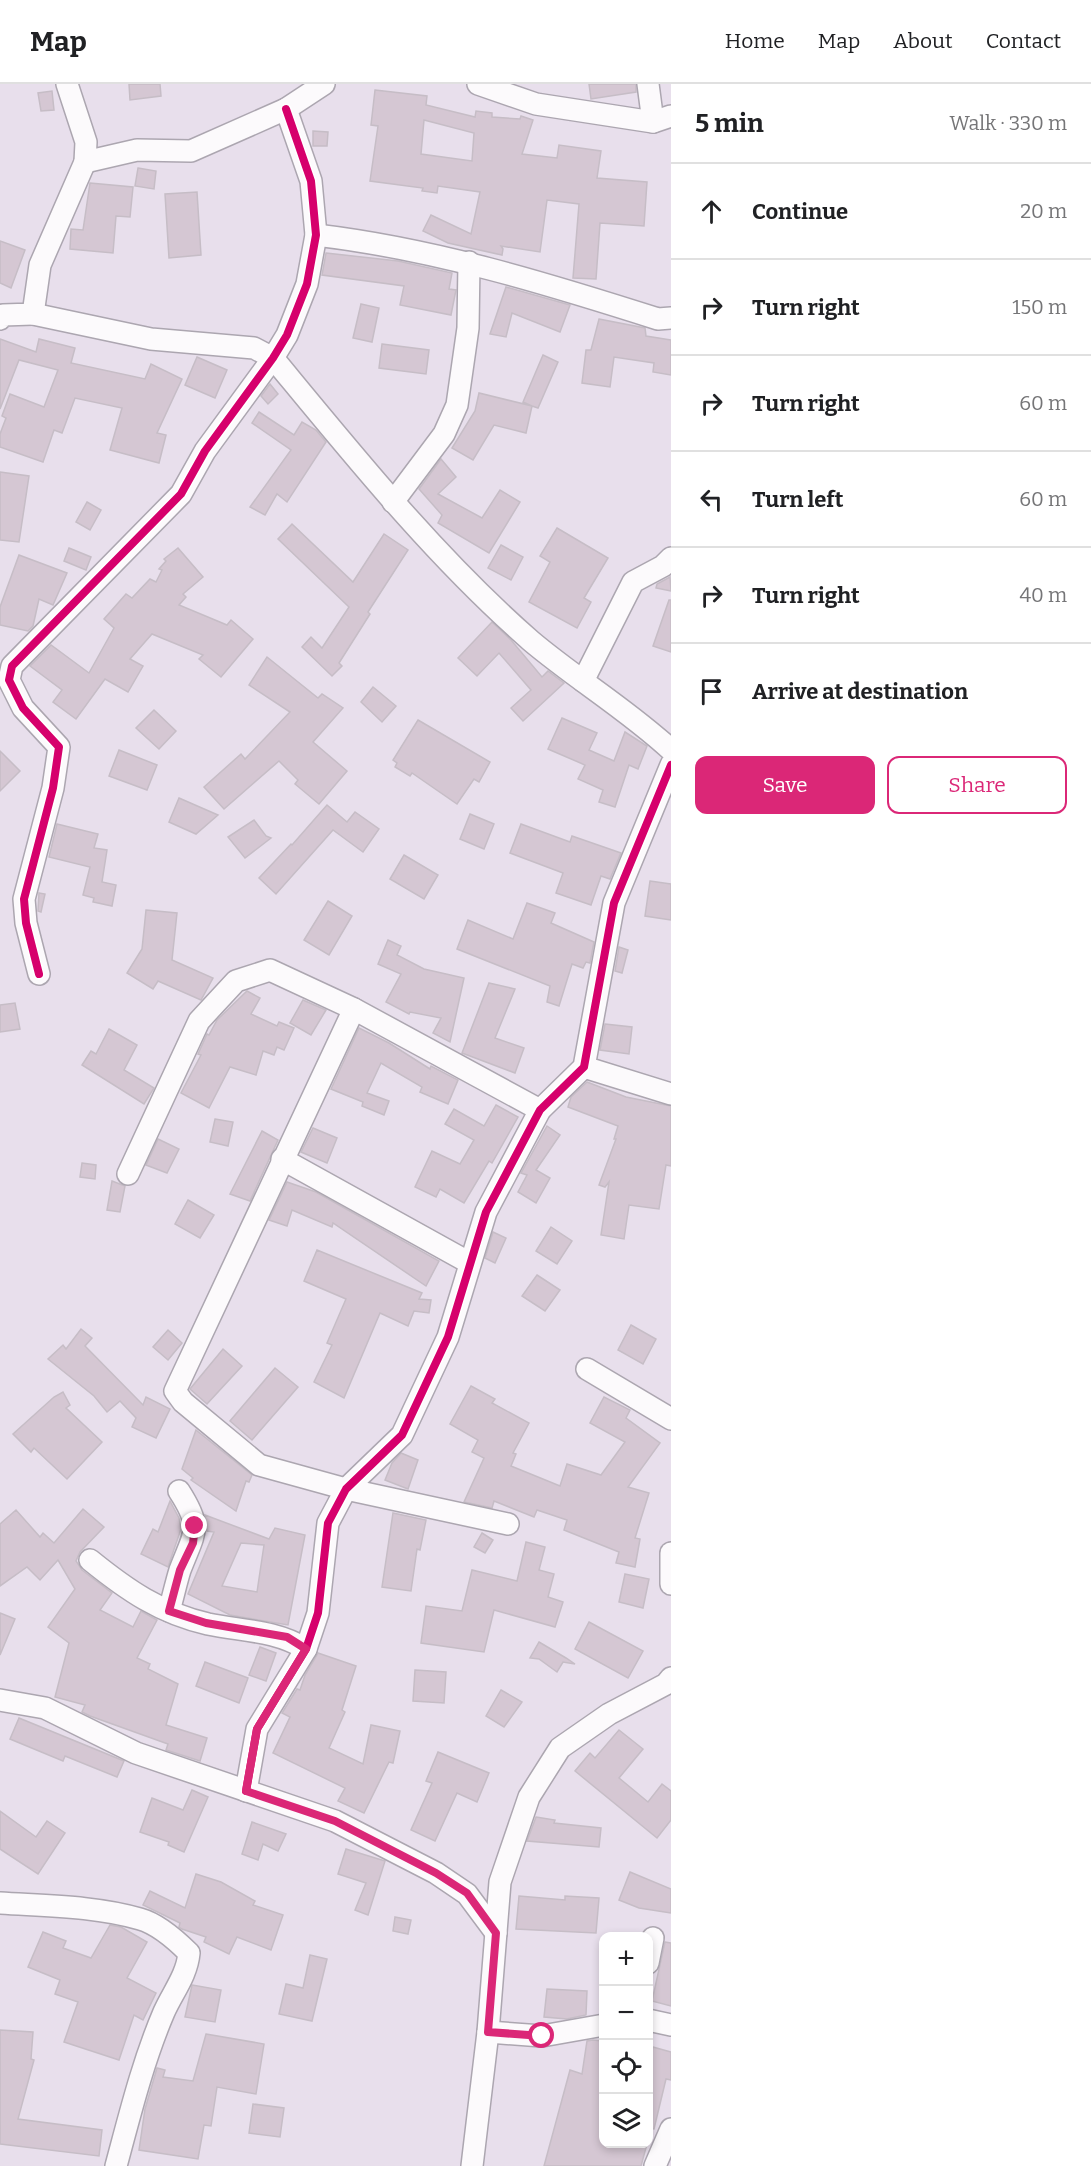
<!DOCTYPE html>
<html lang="en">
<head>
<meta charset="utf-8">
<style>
  body { margin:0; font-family:Bitter,serif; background:#f6f6f6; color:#202124 }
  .controls { position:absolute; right:18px; bottom:18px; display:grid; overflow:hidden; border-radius:12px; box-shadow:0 3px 9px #0003 }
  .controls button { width:54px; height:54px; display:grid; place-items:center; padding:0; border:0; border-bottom:2px solid #e0e0e0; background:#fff; color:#202124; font:30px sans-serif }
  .stop { position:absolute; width:18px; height:18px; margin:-14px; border:4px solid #db2777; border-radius:50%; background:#fff }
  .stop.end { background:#db2777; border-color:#fff; box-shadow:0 2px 6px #0008 }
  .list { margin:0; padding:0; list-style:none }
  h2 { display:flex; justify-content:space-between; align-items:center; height:78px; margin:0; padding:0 24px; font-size:26px }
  h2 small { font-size:20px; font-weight:400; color:#757577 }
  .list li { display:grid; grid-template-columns:39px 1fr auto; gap:18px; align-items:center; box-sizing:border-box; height:96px; padding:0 24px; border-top:2px solid #e0e0e0 }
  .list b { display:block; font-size:22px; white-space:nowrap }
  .list em { font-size:20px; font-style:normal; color:#757577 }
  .actions { display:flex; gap:12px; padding:18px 24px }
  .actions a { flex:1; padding:14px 0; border:2px solid #db2777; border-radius:12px; text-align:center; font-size:21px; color:#db2777 }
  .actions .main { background:#db2777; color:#fff }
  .icon { flex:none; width:33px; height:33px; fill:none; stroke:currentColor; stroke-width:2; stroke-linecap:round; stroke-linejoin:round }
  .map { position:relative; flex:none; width:671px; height:2082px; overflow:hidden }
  header { display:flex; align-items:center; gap:36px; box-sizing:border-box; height:84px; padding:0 30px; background:#fff; border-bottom:2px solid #e0e0e0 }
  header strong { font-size:28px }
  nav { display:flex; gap:33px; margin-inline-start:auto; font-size:21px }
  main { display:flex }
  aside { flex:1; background:#fff }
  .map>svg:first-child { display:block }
</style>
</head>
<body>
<header>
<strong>Map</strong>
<nav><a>Home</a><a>Map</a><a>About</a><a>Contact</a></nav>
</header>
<main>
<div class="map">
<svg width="671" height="2082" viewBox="0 0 671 2082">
  <rect width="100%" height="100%" fill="#e8dfec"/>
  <g fill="#d5c7d3" stroke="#c6bdc6" stroke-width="1.5" fill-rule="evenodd">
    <path d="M129,0H160L161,12L130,16Z"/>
    <path d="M589,0H636V8L591,15Z"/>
    <path d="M375,6L427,12L426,21L475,33L476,27L492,29V33L520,35L521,32L533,36L522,70L557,74L559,61L601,67L597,94L647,98L644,142L600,139L596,195L573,194L579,120L547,116L540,168L501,162L503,165L502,171L448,159L423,147L431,131L471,150L480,108L438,102L437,109L422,107L423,104L370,97L378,42L371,41ZM424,36L474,49L472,77L421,70Z"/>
    <path d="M52,7L54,26L41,27L38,9Z"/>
    <path d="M313,47L328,48L327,62H313Z"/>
    <path d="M138,84L156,87L154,105L135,102Z"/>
    <path d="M90,99L133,103L130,133L116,132L113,169L70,165L71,145L83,146Z"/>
    <path d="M197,108L201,171L169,174L165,110Z"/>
    <path d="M0,157L25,166L11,204L0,199Z"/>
    <path d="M326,169L398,177L452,189L449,205L456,206L451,231L400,221L404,202L322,191Z"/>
    <path d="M506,203L570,221L560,248L512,229L506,253L490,250Z"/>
    <path d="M361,220L379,224L372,258L353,254Z"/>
    <path d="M599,235L645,244L646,252L671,256V291L653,288L654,279L614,273L610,303L582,299L586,266H591Z"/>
    <path d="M0,255L36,268L39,255L75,264L71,279L145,295L151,280L182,295L157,349L166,351L159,379L110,366L122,324L75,314L62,349L54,346L43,378L0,363V350L6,334L2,332L10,310L44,323L58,286L19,276L0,325Z"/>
    <path d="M382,260L429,266L426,290L379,284Z"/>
    <path d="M543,271L558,278L538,324L532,322L526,349L494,341L473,376L452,364L475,327L479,309L532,322L523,318Z"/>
    <path d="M197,273L227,286L215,314L185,301Z"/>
    <path d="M270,300L278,310L268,320L261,312Z"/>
    <path d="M259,328L294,351L302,338L316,346L326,358L287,418L277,410L265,431L250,423L291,366L252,339Z"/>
    <path d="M441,375L456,393L438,410L482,434L500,406L520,418L489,469L438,439L442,431L419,405Z"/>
    <path d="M0,388L29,392L19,458L0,456Z"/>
    <path d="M87,418L101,426L90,446L76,438Z"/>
    <path d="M292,440L353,498L384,450L408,466L368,528L370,530L339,579L342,582L332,592L302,563L311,553L322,564L349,523L278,455Z"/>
    <path d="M557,444L608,474L584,514L591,518L577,544L529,518L550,478L540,472Z"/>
    <path d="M501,461L523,473L511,496L488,484Z"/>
    <path d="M69,464L91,473L86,486L64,477Z"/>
    <path d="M178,464L203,493L183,510L186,513L179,521L227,541L231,536L253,555L221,593L199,575L203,571L152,550L130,575L143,582L128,608L105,595L76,635L53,618L62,606L30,582L51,561L89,589L114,544L104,535L126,510L132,514L150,495L156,498L162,486L159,485L166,477L164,475Z"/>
    <path d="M19,471L67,489L53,521L39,515L33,542L28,547L0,541V523Z"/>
    <path d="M670,493L671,507L656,504L657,500Z"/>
    <path d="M669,516H671V568L653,562Z"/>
    <path d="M492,538L511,556L542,593L548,587L564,599L523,637L511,624L531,606L499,569L477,592L458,574Z"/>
    <path d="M267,573L318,614L322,610L343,624L313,658L347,687L319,720L295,700L298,696L279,677L224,725L204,703L241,670L245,675L290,628L249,601Z"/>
    <path d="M373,603L396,622L382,638L361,618Z"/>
    <path d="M154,626L176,647L159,665L136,644Z"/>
    <path d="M562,634L597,649L589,666L614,677L625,648L647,662L638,685L629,681L615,723L599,718L603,706L578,695L585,681L548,665Z"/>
    <path d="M418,636L490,678L479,698L474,695L457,720L412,689L410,692L395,683L397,679L393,676Z"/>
    <path d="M119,666L157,681L147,706L109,692Z"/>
    <path d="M0,667L20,687L0,707Z"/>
    <path d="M179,714L218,731L196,750L169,738Z"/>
    <path d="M327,721L347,738L355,728L379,745L363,768L333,746L276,810L259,794L291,760L292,761Z"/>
    <path d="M470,730L494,740L484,765L460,755Z"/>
    <path d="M254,736L266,752L271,754L245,774L228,753Z"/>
    <path d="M57,740L98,750L94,764L107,766L102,798L116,801L112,822L93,818L94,814L83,811L90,783L49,773Z"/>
    <path d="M521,740L570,758L572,752L621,769L610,795L601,792L591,821L556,809L563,789L510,769Z"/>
    <path d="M404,771L438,791L424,815L390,795Z"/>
    <path d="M650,797L671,800V836L645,832Z"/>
    <path d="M39,809L45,810L41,828L38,827Z"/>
    <path d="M328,817L352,832L329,871L304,856Z"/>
    <path d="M527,819L555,829L551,839L594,858L590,879L586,878L583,884L572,880L559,922L547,918L550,902L457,865L468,836L513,855Z"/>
    <path d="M146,826L177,829L172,876L213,894L201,916L158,897L153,905L127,889L142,865Z"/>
    <path d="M388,856L401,862L397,871L424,885L464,894L450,958L433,949L441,934L410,928L409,930L386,918L401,890L378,880Z"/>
    <path d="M619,863L628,866L622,889L615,887Z"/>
    <path d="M489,899L515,905L495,954L524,964L515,989L462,969Z"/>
    <path d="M247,907L260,914L251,930L277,942L279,938L294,944L284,966L277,963L274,971L263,967L256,991L230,983L209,1024L181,1009L201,971L198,970L207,950L209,951L217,936Z"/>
    <path d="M303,916L326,926L311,951L290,939Z"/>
    <path d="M15,919L20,945L0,948V921Z"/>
    <path d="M605,940L632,943L629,970L600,966Z"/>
    <path d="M359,944L389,959L430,985L431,982L458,996L448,1020L420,1008L422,1003L381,979L367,1009L389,1017L384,1031L362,1022L363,1018L331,1005Z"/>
    <path d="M109,945L137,961L124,986L154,1004L144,1020L82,981L91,967L96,970Z"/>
    <path d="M587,998L626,1013L671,1022V1082L666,1081L659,1125L629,1121L624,1155L601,1151L609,1098L605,1103L599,1101L616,1055H614L618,1042L568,1023L571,1013Z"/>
    <path d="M496,1021L518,1033L492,1079L489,1077L464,1119L440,1105L436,1113L415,1103L432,1067L460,1080L474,1056L445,1040L454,1025L484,1042Z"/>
    <path d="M215,1035L233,1038L228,1062L210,1058Z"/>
    <path d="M547,1042L560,1051L536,1086L550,1094L536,1119L518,1108L527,1091L521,1089Z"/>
    <path d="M313,1044L337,1054L327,1079L301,1068Z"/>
    <path d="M262,1047L278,1056L250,1117L230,1110Z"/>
    <path d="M158,1055L179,1065L167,1089L146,1081Z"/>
    <path d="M82,1079L96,1081L95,1095L80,1093Z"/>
    <path d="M112,1097L125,1102L120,1128L107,1126Z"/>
    <path d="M287,1098L316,1108L439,1177L426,1202L333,1139L332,1143L292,1126L287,1142L269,1136Z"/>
    <path d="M188,1116L214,1131L200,1154L175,1140Z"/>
    <path d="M551,1143L572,1157L557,1180L536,1167Z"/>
    <path d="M493,1148L506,1154L495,1179L485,1174Z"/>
    <path d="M317,1166L422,1209L419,1215L431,1216L429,1229L414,1227L408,1242L380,1229L344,1314L314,1298L332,1261L327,1259L346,1215L304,1197Z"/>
    <path d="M537,1191L560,1206L545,1227L522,1212Z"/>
    <path d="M631,1241L656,1255L643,1280L618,1266Z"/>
    <path d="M81,1245L92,1254L85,1262L143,1321L146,1313L170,1325L156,1354L132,1343L136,1334L120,1317L107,1328L94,1312L48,1275L63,1261L66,1265Z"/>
    <path d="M168,1246L182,1259L168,1276L153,1263Z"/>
    <path d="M223,1265L242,1282L207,1320L190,1305Z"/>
    <path d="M275,1284L298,1303L252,1356L230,1337Z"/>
    <path d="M471,1302L495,1315L492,1319L529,1339L513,1369L516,1370L511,1382L560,1402L567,1380L601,1391L625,1358L590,1339L604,1313L630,1326L626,1334L660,1359L628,1403L649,1409L635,1454L640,1455L635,1483L616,1479L619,1468L564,1446L567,1436L537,1426L534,1433L494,1417L492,1424L464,1418L484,1374L472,1368L478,1356L450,1340Z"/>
    <path d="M63,1308L70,1321L66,1324L102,1358L67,1395L34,1364L31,1368L13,1350L54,1313Z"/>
    <path d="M196,1346L252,1391L249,1398L246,1397L236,1427L191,1396L193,1394L182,1385Z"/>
    <path d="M401,1369L418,1376L408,1405L385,1396L392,1379Z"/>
    <path d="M170,1417L179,1434L181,1445L168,1483L141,1470L153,1445L158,1448Z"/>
    <path d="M83,1425L104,1443L80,1468L76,1477L82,1486L112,1509L100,1526L133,1543L141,1527L157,1536L137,1574L150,1580L148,1585L178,1600L166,1641L207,1654L200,1677L166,1666L168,1660L90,1632L82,1628L85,1621L55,1613L69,1559L48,1543L75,1505L58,1476L40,1496L27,1483L0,1502V1440L16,1426L40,1453L43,1449L54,1459Z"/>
    <path d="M393,1429L426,1436L420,1466L417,1465L411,1507L382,1503Z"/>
    <path d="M205,1431L269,1455L275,1444L305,1451L288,1541L230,1531L188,1510L214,1448L207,1447ZM241,1459L264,1461L257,1508L222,1502Z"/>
    <path d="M482,1449L493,1456L485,1469L474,1463Z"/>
    <path d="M526,1458L545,1463L539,1486L554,1490L548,1513L563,1518L555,1543L494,1526L484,1568L421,1559L426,1522L462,1527L472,1486L517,1497Z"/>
    <path d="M625,1490L649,1495L643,1524L619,1518Z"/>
    <path d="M0,1529L15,1535L0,1571Z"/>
    <path d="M589,1538L643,1567L628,1594L575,1565Z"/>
    <path d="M539,1558L566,1574L575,1580L563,1578L557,1588L539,1575L530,1574Z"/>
    <path d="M260,1563L276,1569L266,1597L249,1591Z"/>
    <path d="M318,1569L356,1582L342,1626L345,1628L329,1664L363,1680L371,1641L400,1647L393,1679L389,1678L364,1729L338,1717L345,1704L273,1669L290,1633L282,1629L297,1605L300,1606L305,1591Z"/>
    <path d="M205,1578L248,1594L239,1619L196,1602Z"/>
    <path d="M415,1586L446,1588L444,1619L413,1617Z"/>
    <path d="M501,1606L522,1618L504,1643L486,1632Z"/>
    <path d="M19,1634L124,1677L117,1693L65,1672L63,1677L10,1655Z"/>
    <path d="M619,1646L643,1665L619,1694L648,1718L662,1700L671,1707V1736L657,1754L575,1687L590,1669L595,1674Z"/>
    <path d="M438,1668L489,1689L477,1718L457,1709L435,1757L411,1746L432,1699L426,1697Z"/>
    <path d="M192,1706L208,1713L184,1768L168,1761L169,1758L140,1748L152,1714L183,1726Z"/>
    <path d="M0,1727L36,1753L47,1737L65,1749L38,1790L0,1765Z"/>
    <path d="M536,1733L555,1736L554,1739L601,1744L599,1763L527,1757Z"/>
    <path d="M252,1738L286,1750L278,1767L263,1760L258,1776L242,1770Z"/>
    <path d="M346,1765L385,1777L368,1831L355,1826L366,1799L338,1790Z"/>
    <path d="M630,1788L671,1805V1829L639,1824L619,1816Z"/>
    <path d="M196,1790L221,1798L255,1817L253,1821L283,1831L271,1866L237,1853L229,1870L204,1858L206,1853L182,1845L179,1843L180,1839L143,1821L150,1807L185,1824Z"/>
    <path d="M519,1812L565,1816V1812L599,1814L596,1849L516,1845Z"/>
    <path d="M395,1833L411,1836L408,1850L393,1847Z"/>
    <path d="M110,1841L121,1843L147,1858L127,1894L156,1909L143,1936L134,1931L119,1976L64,1958L78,1918L55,1910L60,1896L28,1883L43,1848L66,1857L63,1864L91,1874Z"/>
    <path d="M665,1858L671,1859V1922L652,1917Z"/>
    <path d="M310,1871L327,1875L312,1937L279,1930L286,1900L303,1904Z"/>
    <path d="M192,1901L221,1906L215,1938L185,1933Z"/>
    <path d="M547,1905L587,1907L586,1931L567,1935L544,1933Z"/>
    <path d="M0,1946L33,1948L31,1975L34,1976L18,2035L102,2046L99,2072L0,2060Z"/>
    <path d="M206,1950L264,1960L256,2010L217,2003L211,2042L204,2041L198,2075L139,2066L145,2025L157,1984L165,1986L163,1993L193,1997Z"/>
    <path d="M593,1956L603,1957V2060H647L641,2082H544L570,1986L582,1990L587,1957Z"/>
    <path d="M653,1963L671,1968V1996L666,1995L654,2045L648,2044V1980Z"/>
    <path d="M253,2020L284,2024L280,2053L249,2049Z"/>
  </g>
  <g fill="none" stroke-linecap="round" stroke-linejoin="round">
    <defs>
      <g id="minor">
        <path d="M67,0L86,58L85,78L137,66L191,67L286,25L324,0"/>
        <path d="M478,0L536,20L653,38L671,32"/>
        <path d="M648,0L653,38"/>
        <path d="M316,151C434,165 545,199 658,235L671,234"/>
        <path d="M33,230L151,255L254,264L273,274C354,372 435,473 531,557C576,595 628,626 671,666"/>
        <path d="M0,235L3,231L33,230L40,181L85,78"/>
        <path d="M393,418L444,350L457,321L468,244L469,178"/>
        <path d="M583,597L633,498L663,482L671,474"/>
        <path d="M39,890L26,839L24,815L53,704L59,663L23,624L9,596L12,582L181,410L205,367L273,274L287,251L307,200L316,151L311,97L286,25"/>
        <path d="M354,925L175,1307L183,1318L259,1381L346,1405L508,1440"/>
        <path d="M584,983L671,1010"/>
        <path d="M282,1075L468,1178"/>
        <path d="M128,1090L199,937L236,897L270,886L354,925L540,1026"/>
        <path d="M587,1285L671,1335"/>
        <path d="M671,1469V1500"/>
        <path d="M90,1476C127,1506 160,1529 208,1540C242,1547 275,1546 306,1565"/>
        <path d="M169,1527C173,1513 176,1499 180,1486C195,1447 203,1444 179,1407"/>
        <path d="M0,1616L45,1624L136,1669L335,1737L436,1789L467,1810L496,1849"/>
        <path d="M246,1707L257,1645L306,1565L318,1529L328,1439L346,1405L402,1351L448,1253L486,1128L540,1026L584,983L614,819L671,681"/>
        <path d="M0,1819C46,1822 96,1822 140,1835C158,1840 176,1856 189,1869C187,1891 173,1908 164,1928C143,1977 130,2030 116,2082"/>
        <path d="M648,1879L653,1854"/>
        <path d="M648,1936L671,1941"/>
        <path d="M488,1948L542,1952L604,1941"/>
        <path d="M472,2082L488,1948L500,1798L529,1713L560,1664L609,1630L666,1600L671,1594"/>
        <path d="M655,2082L671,2045"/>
      </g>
    </defs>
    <use href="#minor" stroke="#aca6b0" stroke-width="24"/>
    <use href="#minor" stroke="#fcfafc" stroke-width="21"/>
    <defs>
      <g id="cycleway">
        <path d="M39,890L26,839L24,815L53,704L59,663L23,624L9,596L12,582L181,410L205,367L273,274L287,251L307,200L316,151L311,97L286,25"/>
        <path d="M246,1707L257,1645L306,1565L318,1529L328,1439L346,1405L402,1351L448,1253L486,1128L540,1026L584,983L614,819L671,681"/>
      </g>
    </defs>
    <use href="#cycleway" stroke="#fff" stroke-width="11"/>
    <use href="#cycleway" stroke="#d6006c" stroke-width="8"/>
  </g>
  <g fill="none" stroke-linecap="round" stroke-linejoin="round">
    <path stroke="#db2777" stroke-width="8" d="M195,1442L193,1459L180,1486L169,1527L206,1539L287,1553L306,1565L257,1645L246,1707L335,1737L436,1789L467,1809L496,1849L488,1948L542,1952"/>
  </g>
</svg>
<div class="controls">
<button>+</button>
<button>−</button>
<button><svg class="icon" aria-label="locate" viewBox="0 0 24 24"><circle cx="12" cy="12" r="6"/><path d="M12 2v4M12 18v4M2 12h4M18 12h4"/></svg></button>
<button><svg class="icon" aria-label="layers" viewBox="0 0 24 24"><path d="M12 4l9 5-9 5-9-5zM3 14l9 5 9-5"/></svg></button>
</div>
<div class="stop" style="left:542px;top:1952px"></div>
<div class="stop end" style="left:195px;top:1442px"></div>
</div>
<aside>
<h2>5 min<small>Walk · 330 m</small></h2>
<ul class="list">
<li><svg class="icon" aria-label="ahead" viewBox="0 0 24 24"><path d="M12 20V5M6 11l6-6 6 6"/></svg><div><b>Continue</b></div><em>20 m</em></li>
<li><svg class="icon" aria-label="right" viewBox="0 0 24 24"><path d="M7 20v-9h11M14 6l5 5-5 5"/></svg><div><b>Turn right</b></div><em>150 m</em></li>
<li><svg class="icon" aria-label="right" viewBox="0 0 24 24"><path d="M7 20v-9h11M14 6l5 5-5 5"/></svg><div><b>Turn right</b></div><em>60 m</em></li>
<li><svg class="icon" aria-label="left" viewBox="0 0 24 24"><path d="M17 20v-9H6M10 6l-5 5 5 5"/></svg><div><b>Turn left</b></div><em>60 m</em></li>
<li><svg class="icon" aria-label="right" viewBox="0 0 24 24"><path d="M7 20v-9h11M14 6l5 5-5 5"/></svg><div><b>Turn right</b></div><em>40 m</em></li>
<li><svg class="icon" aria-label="arrive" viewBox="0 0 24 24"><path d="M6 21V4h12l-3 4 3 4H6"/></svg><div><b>Arrive at destination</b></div></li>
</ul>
<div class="actions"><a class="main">Save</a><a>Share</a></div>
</aside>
</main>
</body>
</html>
